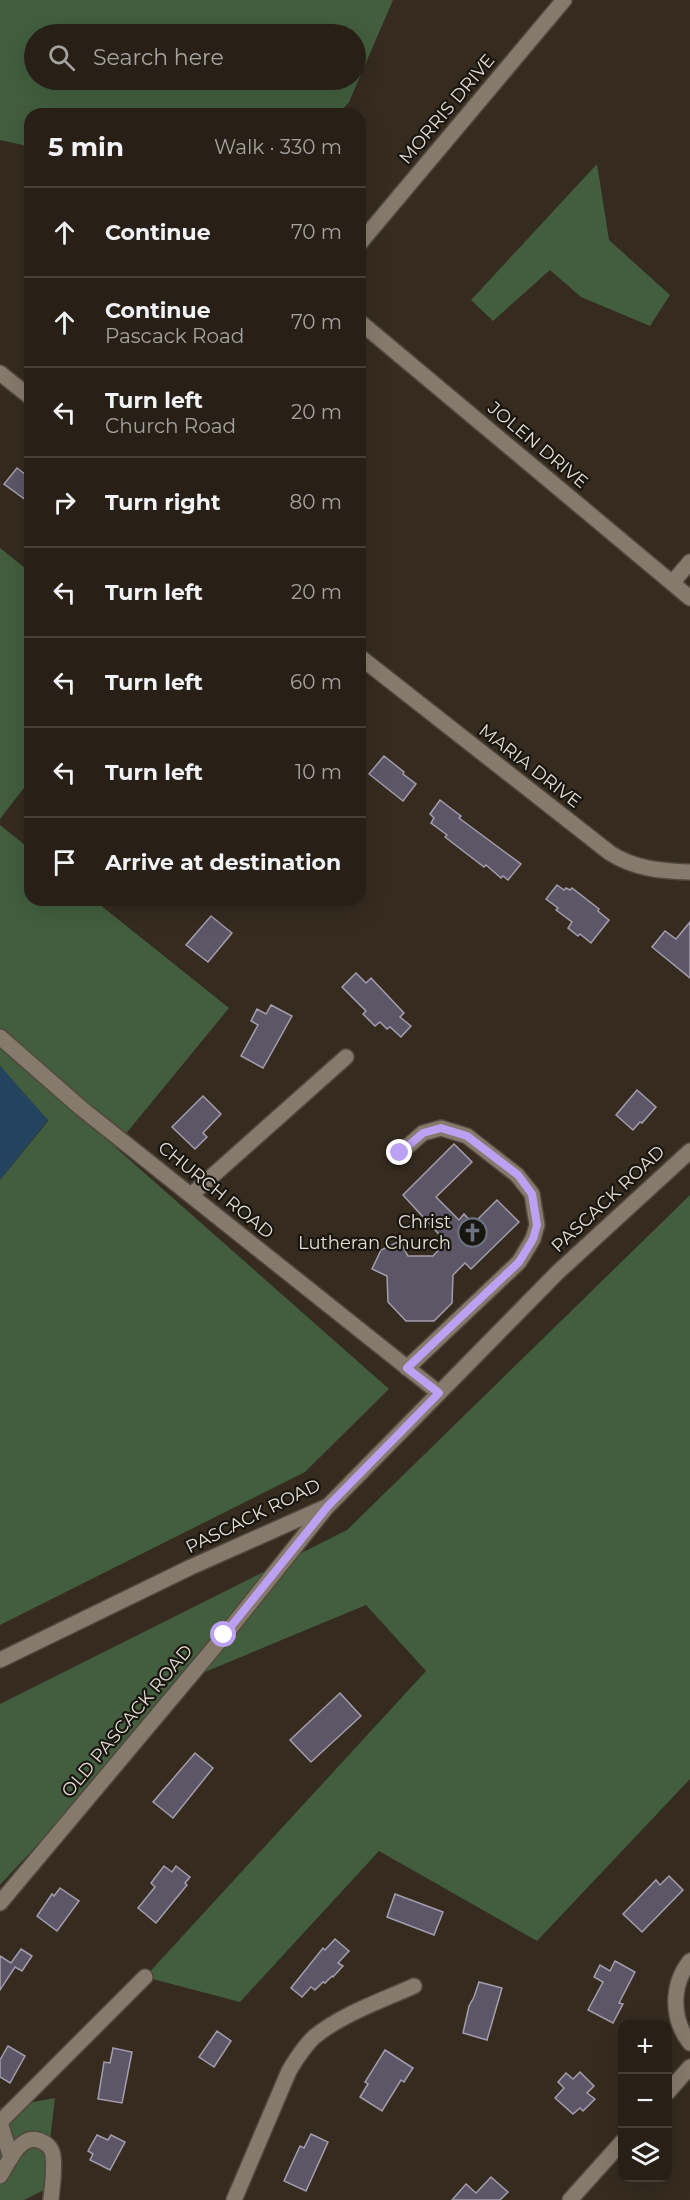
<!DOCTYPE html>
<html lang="en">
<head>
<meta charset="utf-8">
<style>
  body { margin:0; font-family:Montserrat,sans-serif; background:#342d24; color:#f1f3f6 }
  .controls { position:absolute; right:18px; bottom:18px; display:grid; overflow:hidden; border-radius:12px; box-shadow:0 6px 24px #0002 }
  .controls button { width:54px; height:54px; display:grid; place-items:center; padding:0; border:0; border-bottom:2px solid #443e36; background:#282017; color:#f1f3f6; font:30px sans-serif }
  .stop { position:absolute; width:18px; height:18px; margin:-14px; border:4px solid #bca0f2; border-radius:50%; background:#fff }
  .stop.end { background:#bca0f2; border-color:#fff; box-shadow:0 2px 6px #0008 }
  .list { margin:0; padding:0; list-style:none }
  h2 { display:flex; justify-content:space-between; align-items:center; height:78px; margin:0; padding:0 24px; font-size:26px }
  h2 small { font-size:20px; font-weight:400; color:#a5a3a1 }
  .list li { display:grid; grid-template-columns:39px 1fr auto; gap:18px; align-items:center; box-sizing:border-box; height:90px; padding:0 24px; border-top:2px solid #443e36 }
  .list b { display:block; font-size:22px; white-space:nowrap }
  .list p { margin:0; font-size:20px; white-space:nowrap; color:#a5a3a1 }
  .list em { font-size:20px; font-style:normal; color:#a5a3a1 }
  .icon { flex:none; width:33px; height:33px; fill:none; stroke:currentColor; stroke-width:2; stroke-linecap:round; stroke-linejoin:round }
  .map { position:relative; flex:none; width:690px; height:2200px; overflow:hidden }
  .search { position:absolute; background:#282017; box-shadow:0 6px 24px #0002; left:24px; top:24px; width:342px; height:66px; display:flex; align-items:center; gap:15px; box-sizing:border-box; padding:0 21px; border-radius:33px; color:#a5a3a1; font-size:22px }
  .panel { position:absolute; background:#282017; box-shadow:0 6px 24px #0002; left:24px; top:108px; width:342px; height:798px; border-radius:18px }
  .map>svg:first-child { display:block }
</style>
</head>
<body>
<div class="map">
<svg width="690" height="2200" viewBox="0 0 690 2200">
  <rect width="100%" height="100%" fill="#352b1f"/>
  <g fill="#425e3e" fill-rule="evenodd">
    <path d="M0,0H393L349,102L338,114H30V152L23,145L0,140ZM356,34V80H34V34Z"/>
    <path d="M597,164L609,240L670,295L650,326L581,297L550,270L493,321L471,300Z"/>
    <path d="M0,548L30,572V780L0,819Z"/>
    <path d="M0,825L30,849V900H94L229,1008L115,1147L389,1389L305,1472L0,1625V1180L48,1121L0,1066Z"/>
    <path d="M690,1195V1779L537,1941L379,1851L240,2002L145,1977L426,1671L366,1605L193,1677L0,1885V1704L347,1530Z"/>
    <path d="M55,2098L44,2190L24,2200H0V2108Z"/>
  </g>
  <path fill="#24435f" d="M0,1066L48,1120L0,1180Z"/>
  <g fill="#5c5666" stroke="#a39dae" stroke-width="1.5">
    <path d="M17,468L30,478V503L4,484Z"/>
    <path d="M384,756L404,772L403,774L416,784L403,801L369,774Z"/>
    <path d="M440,800L461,816L459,818L521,864L508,880L503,876L501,878L486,865L484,867L445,837L447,835L431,823L434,818L430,814Z"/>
    <path d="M557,885L564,890L566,888L570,890L572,888L599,909L598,911L609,920L591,943L580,934L578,936L568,928L572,922L556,910L558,908L546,899Z"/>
    <path d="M211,916L232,933L208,962L186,945Z"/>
    <path d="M690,922V978L652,947L665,931L676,939Z"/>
    <path d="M356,973L366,983L371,978L404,1013L400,1017L411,1026L401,1037L390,1027L387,1029L380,1022L375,1026L363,1014L366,1011L342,987Z"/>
    <path d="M271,1005L292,1016L263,1068L241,1056L258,1025L251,1021L257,1009L266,1014Z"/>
    <path d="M637,1090L656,1107L642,1123L640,1122L633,1130L616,1115Z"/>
    <path d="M203,1096L221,1114L203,1133L207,1137L195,1149L172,1127Z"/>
    <path d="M454,1144L472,1162L436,1197L459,1220L464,1214L473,1224L497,1200L519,1222L471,1269L465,1263L453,1275L452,1303L434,1321H406L388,1302L387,1276L372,1269L381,1250L400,1241L408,1256H433L446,1242L403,1195Z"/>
    <path d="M340,1693L361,1716L311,1762L290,1740Z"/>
    <path d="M195,1753L213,1768L173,1818L153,1802Z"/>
    <path d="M164,1866L172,1872L176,1866L190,1877L185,1883L187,1885L156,1923L138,1908L155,1887L151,1883Z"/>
    <path d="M669,1876L683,1890L642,1932L623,1914L656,1880L660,1885Z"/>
    <path d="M60,1888L79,1901L57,1931L37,1916L52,1894L54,1896Z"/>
    <path d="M395,1894L443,1912L434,1935L387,1917Z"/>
    <path d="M335,1939L349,1951L338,1963L343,1966L333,1977L332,1976L325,1983L323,1982L315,1990L311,1987L302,1997L291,1988L323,1948L325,1950Z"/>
    <path d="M21,1949L32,1956L22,1971L15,1967L0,1990V1956L11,1963Z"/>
    <path d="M615,1961L635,1972L619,2003L623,2004L613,2023L588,2010L603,1982L594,1977L600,1965L610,1971Z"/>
    <path d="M479,1982L502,1988L487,2040L463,2033L469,2006L474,1997Z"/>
    <path d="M217,2031L231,2041L214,2067L199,2057Z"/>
    <path d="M8,2046L25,2056L10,2083L0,2077V2060Z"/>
    <path d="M113,2048L132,2052L122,2103L98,2099L104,2062L110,2063Z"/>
    <path d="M385,2050L413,2068L404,2082L401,2080L382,2111L360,2097L368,2084L365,2082Z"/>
    <path d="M580,2072L594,2086L587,2093L595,2099L583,2111L580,2108L573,2114L555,2098L564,2088L558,2082L566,2073L573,2079Z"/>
    <path d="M311,2134L328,2142L306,2191L284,2181L300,2146L304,2148Z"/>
    <path d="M97,2135L108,2140L111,2135L125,2142L110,2170L90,2160L93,2154L88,2151Z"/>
    <path d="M491,2177L508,2192L500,2200H452L466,2184L476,2193Z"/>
  </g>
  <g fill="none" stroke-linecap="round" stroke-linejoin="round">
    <defs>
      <g id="minor">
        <path d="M360,243L564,0"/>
        <path d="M360,322L690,598"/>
        <path d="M0,373L30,397"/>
        <path d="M672,583L690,562"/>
        <path d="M360,657L610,853C635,869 661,871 690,872"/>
        <path d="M0,1037L81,1108L439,1393"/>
        <path d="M400,1153L423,1133L441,1128L467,1136L517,1175L532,1194L537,1225L533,1239L519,1262L407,1368"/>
        <path d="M191,1195L346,1057"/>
        <path d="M0,1660L191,1567L328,1506L558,1272L690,1151"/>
        <path d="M0,1903L228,1631L326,1508"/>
        <path d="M690,1961C671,1985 671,2019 690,2043"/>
        <path d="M668,2092L690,2067"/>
        <path d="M11,2158L0,2122L145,1977"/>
        <path d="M0,2176C9,2162 21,2130 43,2142C49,2145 53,2151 53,2157C55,2171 52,2186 51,2200"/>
        <path d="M234,2200L289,2071C296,2059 304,2047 314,2037C342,2014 381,2001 414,1986"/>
        <path d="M570,2200L622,2142"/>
      </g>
    </defs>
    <use href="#minor" stroke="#50493e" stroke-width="18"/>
    <use href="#minor" stroke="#867a6c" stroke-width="15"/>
  </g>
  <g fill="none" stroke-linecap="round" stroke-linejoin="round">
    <path stroke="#bca0f2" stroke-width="8" d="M224,1635L328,1506L439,1393L407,1368L519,1262L533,1239L537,1225L532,1194L518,1175L467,1136L441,1128L423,1133L400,1153"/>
  </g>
  <defs>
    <symbol id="church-ring" viewBox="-11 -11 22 22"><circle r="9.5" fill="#19150f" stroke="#6b7280" stroke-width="1.5"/><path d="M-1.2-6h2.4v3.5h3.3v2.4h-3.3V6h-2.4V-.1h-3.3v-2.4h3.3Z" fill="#6b7280"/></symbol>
  </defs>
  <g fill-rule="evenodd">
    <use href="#church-ring" x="456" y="1216" width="33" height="33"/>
  </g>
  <g text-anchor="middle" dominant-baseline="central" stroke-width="4.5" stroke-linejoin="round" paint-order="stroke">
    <g font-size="18" fill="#e5ded7" stroke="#19150f">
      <text transform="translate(447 109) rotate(-50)">MORRIS DRIVE</text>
      <text transform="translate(538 445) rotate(40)">JOLEN DRIVE</text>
      <text transform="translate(530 766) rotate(38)">MARIA DRIVE</text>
      <text transform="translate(216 1190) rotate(39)">CHURCH ROAD</text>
      <text transform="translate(608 1199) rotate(-43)">PASCACK ROAD</text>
      <text transform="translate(253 1516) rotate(-26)">PASCACK ROAD</text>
      <text transform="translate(127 1721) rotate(-50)">OLD PASCACK ROAD</text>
    </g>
    <g font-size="18" fill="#e5ded7" stroke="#19150f" text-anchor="end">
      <text x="451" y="1222">Christ<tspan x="451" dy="21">Lutheran Church</tspan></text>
    </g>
  </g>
</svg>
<div class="controls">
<button>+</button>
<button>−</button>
<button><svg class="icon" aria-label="layers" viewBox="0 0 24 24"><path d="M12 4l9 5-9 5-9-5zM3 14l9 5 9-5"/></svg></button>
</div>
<div class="stop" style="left:224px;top:1635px"></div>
<div class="stop end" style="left:400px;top:1153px"></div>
<div class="search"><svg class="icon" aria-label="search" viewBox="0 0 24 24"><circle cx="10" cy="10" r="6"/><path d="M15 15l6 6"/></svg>Search here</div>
<section class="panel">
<h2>5 min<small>Walk · 330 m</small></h2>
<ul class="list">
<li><svg class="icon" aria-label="ahead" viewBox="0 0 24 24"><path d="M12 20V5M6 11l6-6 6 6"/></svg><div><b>Continue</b></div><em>70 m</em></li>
<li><svg class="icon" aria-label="ahead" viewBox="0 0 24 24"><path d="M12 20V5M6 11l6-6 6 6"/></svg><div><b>Continue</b><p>Pascack Road</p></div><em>70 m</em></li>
<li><svg class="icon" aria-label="left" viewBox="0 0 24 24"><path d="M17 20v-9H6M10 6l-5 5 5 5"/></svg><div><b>Turn left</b><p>Church Road</p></div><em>20 m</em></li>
<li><svg class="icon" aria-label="right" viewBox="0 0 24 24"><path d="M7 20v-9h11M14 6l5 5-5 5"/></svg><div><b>Turn right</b></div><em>80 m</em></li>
<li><svg class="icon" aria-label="left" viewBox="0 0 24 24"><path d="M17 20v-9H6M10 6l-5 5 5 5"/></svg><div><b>Turn left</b></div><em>20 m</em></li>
<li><svg class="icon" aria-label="left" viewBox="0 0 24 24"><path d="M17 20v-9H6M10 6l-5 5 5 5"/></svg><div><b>Turn left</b></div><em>60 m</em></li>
<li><svg class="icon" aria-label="left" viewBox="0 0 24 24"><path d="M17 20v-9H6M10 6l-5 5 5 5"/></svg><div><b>Turn left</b></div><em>10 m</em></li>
<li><svg class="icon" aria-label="arrive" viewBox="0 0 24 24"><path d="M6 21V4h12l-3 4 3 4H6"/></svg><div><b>Arrive at destination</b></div></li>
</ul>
</section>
</div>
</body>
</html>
